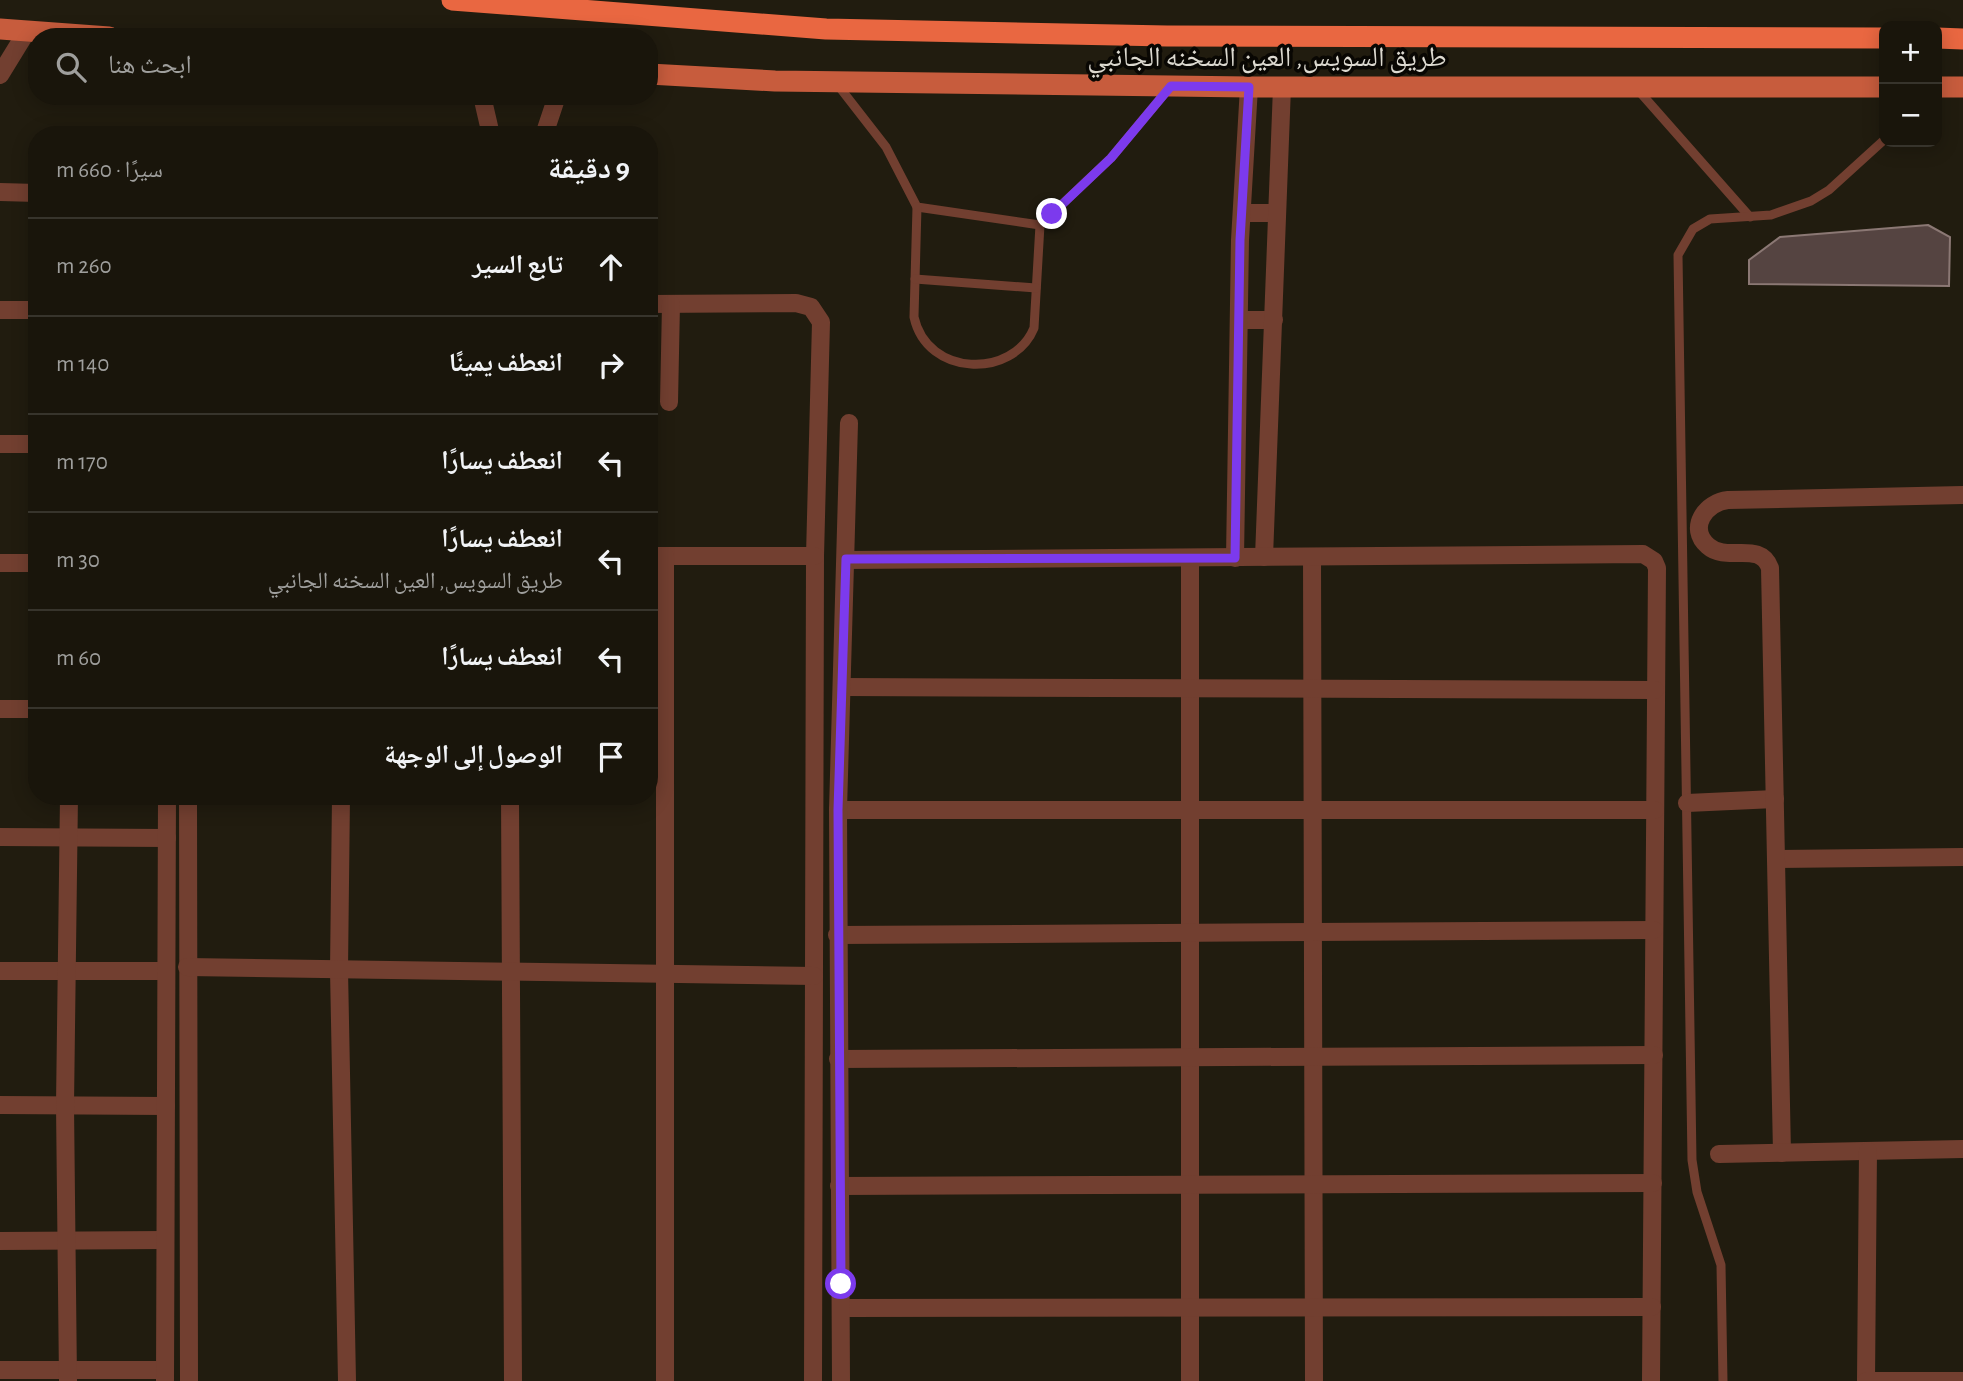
<!DOCTYPE html>
<html lang="ar">
<head>
<meta charset="utf-8">
<style>
  body { margin:0; font-family:"Alegreya Sans","Noto Naskh Arabic",sans-serif; background:#221e14; color:#f1f3f6; direction:rtl }
  .controls { position:absolute; right:21px; top:21px; display:grid; overflow:hidden; border-radius:14px; box-shadow:0 4px 18px #0003 }
  .controls button { width:63px; height:63px; display:grid; place-items:center; padding:0; border:0; border-bottom:2px solid #37342c; background:#19150b; color:#f1f3f6; font:35px sans-serif }
  .stop { position:absolute; width:21px; height:21px; margin:-16px; border:5px solid #7c3aed; border-radius:50%; background:#fff }
  .stop.end { background:#7c3aed; border-color:#fff; box-shadow:0 2px 7px #0008 }
  .list { margin:0; padding:0; list-style:none }
  h2 { display:flex; justify-content:space-between; align-items:center; height:91px; margin:0; padding:0 28px; font-size:30px }
  h2 small { font-size:23px; font-weight:400; color:#9f9f9d }
  .list li { display:grid; grid-template-columns:46px 1fr auto; gap:21px; align-items:center; box-sizing:border-box; height:98px; padding:0 28px; border-top:2px solid #37342c }
  .list b { display:block; font-size:26px; white-space:nowrap }
  .list p { margin:0; font-size:23px; white-space:nowrap; color:#9f9f9d }
  .list em { font-size:23px; font-style:normal; color:#9f9f9d }
  .icon { flex:none; width:38px; height:38px; fill:none; stroke:currentColor; stroke-width:2; stroke-linecap:round; stroke-linejoin:round }
  .map { position:relative; flex:none; width:1963px; height:1381px; overflow:hidden; direction:ltr }
  .search { position:absolute; background:#19150b; box-shadow:0 4px 18px #0003; left:28px; top:28px; width:630px; height:77px; display:flex; align-items:center; gap:18px; box-sizing:border-box; padding:0 24px; border-radius:28px; color:#9f9f9d; font-size:26px }
  .panel { position:absolute; background:#19150b; box-shadow:0 4px 18px #0003; left:28px; top:126px; width:630px; height:679px; border-radius:28px; direction:rtl }
  .map>svg:first-child { display:block }
</style>
</head>
<body>
<div class="map">
<svg width="1963" height="1381" viewBox="0 0 1963 1381">
  <rect width="100%" height="100%" fill="#211c0f"/>
  <path fill="#554441" stroke="#8b7874" stroke-width="2" d="M1928,225L1950,237L1949,286L1749,284V260L1780,237Z"/>
  <g fill="none" stroke-linecap="round" stroke-linejoin="round">
    <g stroke="#723f30" stroke-width="9">
      <path d="M837,84L886,147L917,207L1040,225L1111,158L1170,87"/>
      <path d="M1638,90L1750,217"/>
      <path d="M917,207L914,317C927,377 1013,379 1034,328L1040,225"/>
      <path d="M915,279L1036,288"/>
      <path d="M1723,1381L1721,1265L1697,1192L1692,1160L1678,255L1693,229L1710,219L1771,215L1811,201L1829,190L1884,140"/>
    </g>
    <g stroke="#723f30" stroke-width="18">
      <path d="M0,75L27,31"/>
      <path d="M482,96L491,135"/>
      <path d="M544,135L557,96"/>
      <path d="M0,192L37,193"/>
      <path d="M1242,213H1277"/>
      <path d="M649,304L796,303L811,307L821,322L815,556L813,1381"/>
      <path d="M0,310H37"/>
      <path d="M1240,320H1274"/>
      <path d="M669,402L671,304"/>
      <path d="M0,444H37"/>
      <path d="M649,556H815"/>
      <path d="M1264,557L1282,87"/>
      <path d="M1312,557L1314,1381"/>
      <path d="M1190,558V1381"/>
      <path d="M1235,558L1240,240L1249,87"/>
      <path d="M846,560L1643,554L1654,561L1657,568L1651,1381"/>
      <path d="M0,563H37"/>
      <path d="M843,687L1655,690"/>
      <path d="M0,709H37"/>
      <path d="M188,796L189,1381"/>
      <path d="M341,796L339,970L347,1381"/>
      <path d="M510,796L513,1381"/>
      <path d="M1687,803L1775,799"/>
      <path d="M838,810H1655"/>
      <path d="M0,837L167,838"/>
      <path d="M1776,859L1963,857"/>
      <path d="M837,935L1654,930"/>
      <path d="M187,967L814,976"/>
      <path d="M0,971H166"/>
      <path d="M838,1059L1654,1055"/>
      <path d="M0,1105L166,1106"/>
      <path d="M1782,1153L1770,568C1760,540 1727,563 1708,546C1687,528 1706,502 1728,500L1963,495"/>
      <path d="M1719,1154L1963,1149"/>
      <path d="M839,1186L1653,1183"/>
      <path d="M0,1241L165,1240"/>
      <path d="M841,1308L1652,1307"/>
      <path d="M0,1370H165"/>
      <path d="M68,1381L65,1105L69,796"/>
      <path d="M165,1381L167,796"/>
      <path d="M665,1381V556"/>
      <path d="M841,1381L838,810L849,423"/>
      <path d="M1866,1381L1868,1151"/>
      <path d="M1866,1381H1963"/>
    </g>
    <g stroke="#c75c3d" stroke-width="21">
      <path d="M0,29L109,37"/>
      <path d="M649,74L775,81L1249,87H1884"/>
      <path d="M1937,87H1963"/>
    </g>
    <g stroke="#e96741" stroke-width="21">
      <path d="M452,0L826,29L1167,36L1884,38"/>
      <path d="M1937,38L1963,39"/>
    </g>
  </g>
  <g fill="none" stroke-linecap="round" stroke-linejoin="round">
    <path stroke="#7c3aed" stroke-width="9" d="M841,1284L838,810L846,559L1235,558L1240,240L1249,87L1171,86L1111,158L1052,214"/>
  </g>
  <g text-anchor="middle" dominant-baseline="central" stroke-width="7" stroke-linejoin="round" paint-order="stroke">
    <g font-size="28" fill="#dcd9d0" stroke="#090703">
      <text x="1267" y="58">طريق السويس, العين السخنه الجانبي</text>
    </g>
  </g>
</svg>
<div class="controls">
<button>+</button>
<button>−</button>
</div>
<div class="stop" style="left:841px;top:1284px"></div>
<div class="stop end" style="left:1052px;top:214px"></div>
<div class="search"><svg class="icon" aria-label="search" viewBox="0 0 24 24"><circle cx="10" cy="10" r="6"/><path d="M15 15l6 6"/></svg>ابحث هنا</div>
<section class="panel">
<h2>9 دقيقة<small>سيرًا · 660 m</small></h2>
<ul class="list">
<li><svg class="icon" aria-label="ahead" viewBox="0 0 24 24"><path d="M12 20V5M6 11l6-6 6 6"/></svg><div><b>تابع السير</b></div><em>260 m</em></li>
<li><svg class="icon" aria-label="right" viewBox="0 0 24 24"><path d="M7 20v-9h11M14 6l5 5-5 5"/></svg><div><b>انعطف يمينًا</b></div><em>140 m</em></li>
<li><svg class="icon" aria-label="left" viewBox="0 0 24 24"><path d="M17 20v-9H6M10 6l-5 5 5 5"/></svg><div><b>انعطف يسارًا</b></div><em>170 m</em></li>
<li><svg class="icon" aria-label="left" viewBox="0 0 24 24"><path d="M17 20v-9H6M10 6l-5 5 5 5"/></svg><div><b>انعطف يسارًا</b><p>طريق السويس, العين السخنه الجانبي</p></div><em>30 m</em></li>
<li><svg class="icon" aria-label="left" viewBox="0 0 24 24"><path d="M17 20v-9H6M10 6l-5 5 5 5"/></svg><div><b>انعطف يسارًا</b></div><em>60 m</em></li>
<li><svg class="icon" aria-label="arrive" viewBox="0 0 24 24"><path d="M6 21V4h12l-3 4 3 4H6"/></svg><div><b>الوصول إلى الوجهة</b></div></li>
</ul>
</section>
</div>
</body>
</html>
